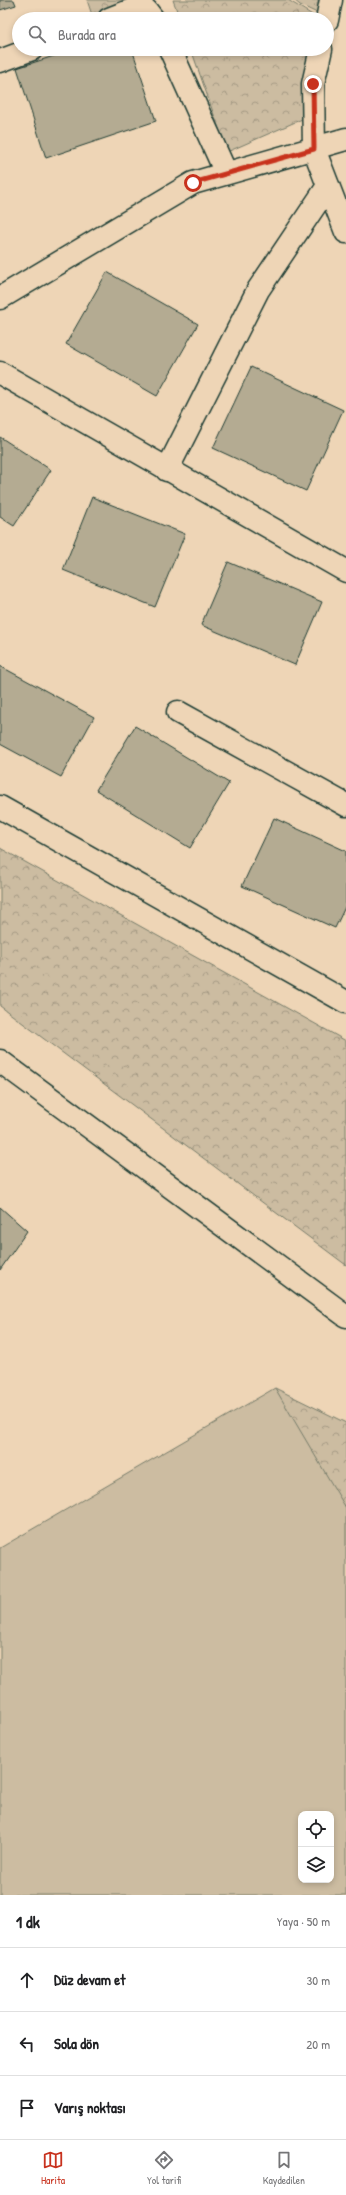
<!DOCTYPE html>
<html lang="tr">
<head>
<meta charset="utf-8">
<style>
  body { margin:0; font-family:"Patrick Hand",sans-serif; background:#f2f2f2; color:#202124 }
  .controls { position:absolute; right:12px; bottom:12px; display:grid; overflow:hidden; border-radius:8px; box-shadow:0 2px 6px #0003 }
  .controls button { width:36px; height:36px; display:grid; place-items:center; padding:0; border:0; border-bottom:1px solid #e0e0e0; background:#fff; color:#202124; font:20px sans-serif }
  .stop { position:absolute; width:12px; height:12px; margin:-9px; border:3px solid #c8321e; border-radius:50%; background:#fff }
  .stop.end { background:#c8321e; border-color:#fff; box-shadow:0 1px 4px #0008 }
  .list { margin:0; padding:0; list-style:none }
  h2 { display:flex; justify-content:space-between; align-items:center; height:52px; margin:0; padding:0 16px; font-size:17px }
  h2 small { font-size:13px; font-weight:400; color:#757577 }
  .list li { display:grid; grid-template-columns:26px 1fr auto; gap:12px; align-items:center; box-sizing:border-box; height:64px; padding:0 16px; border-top:1px solid #e0e0e0 }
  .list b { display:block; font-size:15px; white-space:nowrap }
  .list em { font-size:13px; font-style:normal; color:#757577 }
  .icon { flex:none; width:22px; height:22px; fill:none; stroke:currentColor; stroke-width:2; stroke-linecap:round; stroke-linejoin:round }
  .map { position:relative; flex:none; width:346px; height:1895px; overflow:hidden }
  .search { position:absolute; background:#fff; box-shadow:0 2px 6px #0003; left:12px; right:12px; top:12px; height:44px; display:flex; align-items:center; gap:10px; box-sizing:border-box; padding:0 14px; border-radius:22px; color:#757577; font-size:15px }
  .sheet { height:244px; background:#fff }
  nav { display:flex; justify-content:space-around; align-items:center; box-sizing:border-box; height:56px; border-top:1px solid #e0e0e0; background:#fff; font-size:11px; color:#757577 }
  nav a { display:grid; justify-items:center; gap:2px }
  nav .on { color:#c8321e }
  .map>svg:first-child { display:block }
</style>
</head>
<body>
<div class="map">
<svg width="346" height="1895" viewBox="0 0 346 1895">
  <defs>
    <pattern id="grass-tufts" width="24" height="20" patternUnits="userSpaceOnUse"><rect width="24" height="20" fill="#ccbca1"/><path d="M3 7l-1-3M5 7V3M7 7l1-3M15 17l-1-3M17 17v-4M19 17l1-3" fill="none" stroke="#a59a84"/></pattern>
    <pattern id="forest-crowns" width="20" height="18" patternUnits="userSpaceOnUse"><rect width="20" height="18" fill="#ccbca1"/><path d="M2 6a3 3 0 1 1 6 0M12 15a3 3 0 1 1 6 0" fill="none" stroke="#a59a84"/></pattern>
  </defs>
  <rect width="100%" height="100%" fill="#eed5b6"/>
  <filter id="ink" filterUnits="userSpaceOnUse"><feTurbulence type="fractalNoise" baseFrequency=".025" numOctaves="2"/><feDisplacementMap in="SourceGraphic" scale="8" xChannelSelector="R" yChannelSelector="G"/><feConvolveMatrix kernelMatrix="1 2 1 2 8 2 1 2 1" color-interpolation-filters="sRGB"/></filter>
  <g filter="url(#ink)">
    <path fill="url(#grass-tufts)" stroke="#767c6a" d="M294,0H331L328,18L300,5Z"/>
    <g fill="url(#forest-crowns)" stroke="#767c6a">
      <path d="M87,0H134L93,18Z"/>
      <path d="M173,0H288L319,19H180Z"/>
      <path d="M191,49H321L309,116L227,152Z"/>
      <path d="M0,848L346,1041V1265L0,1006Z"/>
      <path d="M275,1388L346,1423V1545Z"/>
    </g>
    <path fill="#ccbca1" stroke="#767c6a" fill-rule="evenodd" d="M275,1388L346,1508V1895H0V1548ZM301,1814H331V1880H301Z"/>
    <g fill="#b4ab92" stroke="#1f3d34">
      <path d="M0,0H14L16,5L0,10Z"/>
      <path d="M75,49H132L156,121L46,158L17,68Z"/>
      <path d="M107,272L198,324L157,396L66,344Z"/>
      <path d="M251,367L343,410L306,491L213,448Z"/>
      <path d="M0,437L51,470L14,526L0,517Z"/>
      <path d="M92,497L185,534L155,607L63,570Z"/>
      <path d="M228,562L322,602L295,665L201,625Z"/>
      <path d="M0,666L94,717L61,777L0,744Z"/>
      <path d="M135,726L229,783L190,848L96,790Z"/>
      <path d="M274,818L346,851V905L335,928L242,886Z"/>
      <path d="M0,1207L27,1231L0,1270Z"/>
    </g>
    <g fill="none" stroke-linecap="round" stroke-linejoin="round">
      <defs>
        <g id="street">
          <path d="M109,19L137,8L146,10L153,19"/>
          <path d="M327,20L331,0"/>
          <path d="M170,49L226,173"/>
          <path d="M321,49L313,84L314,149L346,232"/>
          <path d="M0,61L32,49"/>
          <path d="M0,298L193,183L346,139"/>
          <path d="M0,373L346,571"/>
          <path d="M167,470L258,290L328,186"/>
          <path d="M178,712L346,805"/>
          <path d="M0,807L346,1002"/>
        </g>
        <path id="secondary" d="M0,1061L346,1316"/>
      </defs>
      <use href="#street" stroke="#1f3d34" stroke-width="25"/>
      <use href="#secondary" stroke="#1f3d34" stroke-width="25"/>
      <use href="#street" stroke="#eed5b6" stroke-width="22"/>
      <use href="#secondary" stroke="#eed5b6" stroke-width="22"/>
    </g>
  </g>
  <g fill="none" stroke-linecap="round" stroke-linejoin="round" filter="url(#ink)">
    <path stroke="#c8321e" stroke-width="5" d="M193,183L314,149L313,84"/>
  </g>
</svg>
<div class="controls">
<button><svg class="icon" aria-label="locate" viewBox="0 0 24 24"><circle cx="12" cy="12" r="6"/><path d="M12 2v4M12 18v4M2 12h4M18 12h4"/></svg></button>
<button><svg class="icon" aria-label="layers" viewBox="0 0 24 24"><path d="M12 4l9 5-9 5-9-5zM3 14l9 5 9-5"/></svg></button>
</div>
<div class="stop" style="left:193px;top:183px"></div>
<div class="stop end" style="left:313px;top:84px"></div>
<div class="search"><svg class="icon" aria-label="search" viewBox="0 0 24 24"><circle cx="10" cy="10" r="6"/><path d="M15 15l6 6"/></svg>Burada ara</div>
</div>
<section class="sheet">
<h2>1 dk<small>Yaya · 50 m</small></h2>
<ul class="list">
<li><svg class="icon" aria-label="ahead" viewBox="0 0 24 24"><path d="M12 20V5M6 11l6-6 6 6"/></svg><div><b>Düz devam et</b></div><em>30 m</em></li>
<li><svg class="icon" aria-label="left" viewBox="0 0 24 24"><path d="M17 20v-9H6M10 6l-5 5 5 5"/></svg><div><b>Sola dön</b></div><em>20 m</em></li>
<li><svg class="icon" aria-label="arrive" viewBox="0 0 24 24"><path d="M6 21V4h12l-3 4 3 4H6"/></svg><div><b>Varış noktası</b></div></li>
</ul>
</section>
<nav>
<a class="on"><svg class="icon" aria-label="map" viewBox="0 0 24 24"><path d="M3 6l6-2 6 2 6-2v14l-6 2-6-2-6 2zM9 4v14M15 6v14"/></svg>Harita</a>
<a><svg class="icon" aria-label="directions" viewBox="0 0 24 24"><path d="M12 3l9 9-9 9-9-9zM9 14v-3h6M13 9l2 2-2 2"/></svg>Yol tarifi</a>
<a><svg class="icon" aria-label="saved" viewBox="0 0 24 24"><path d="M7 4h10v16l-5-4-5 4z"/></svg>Kaydedilen</a>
</nav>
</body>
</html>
